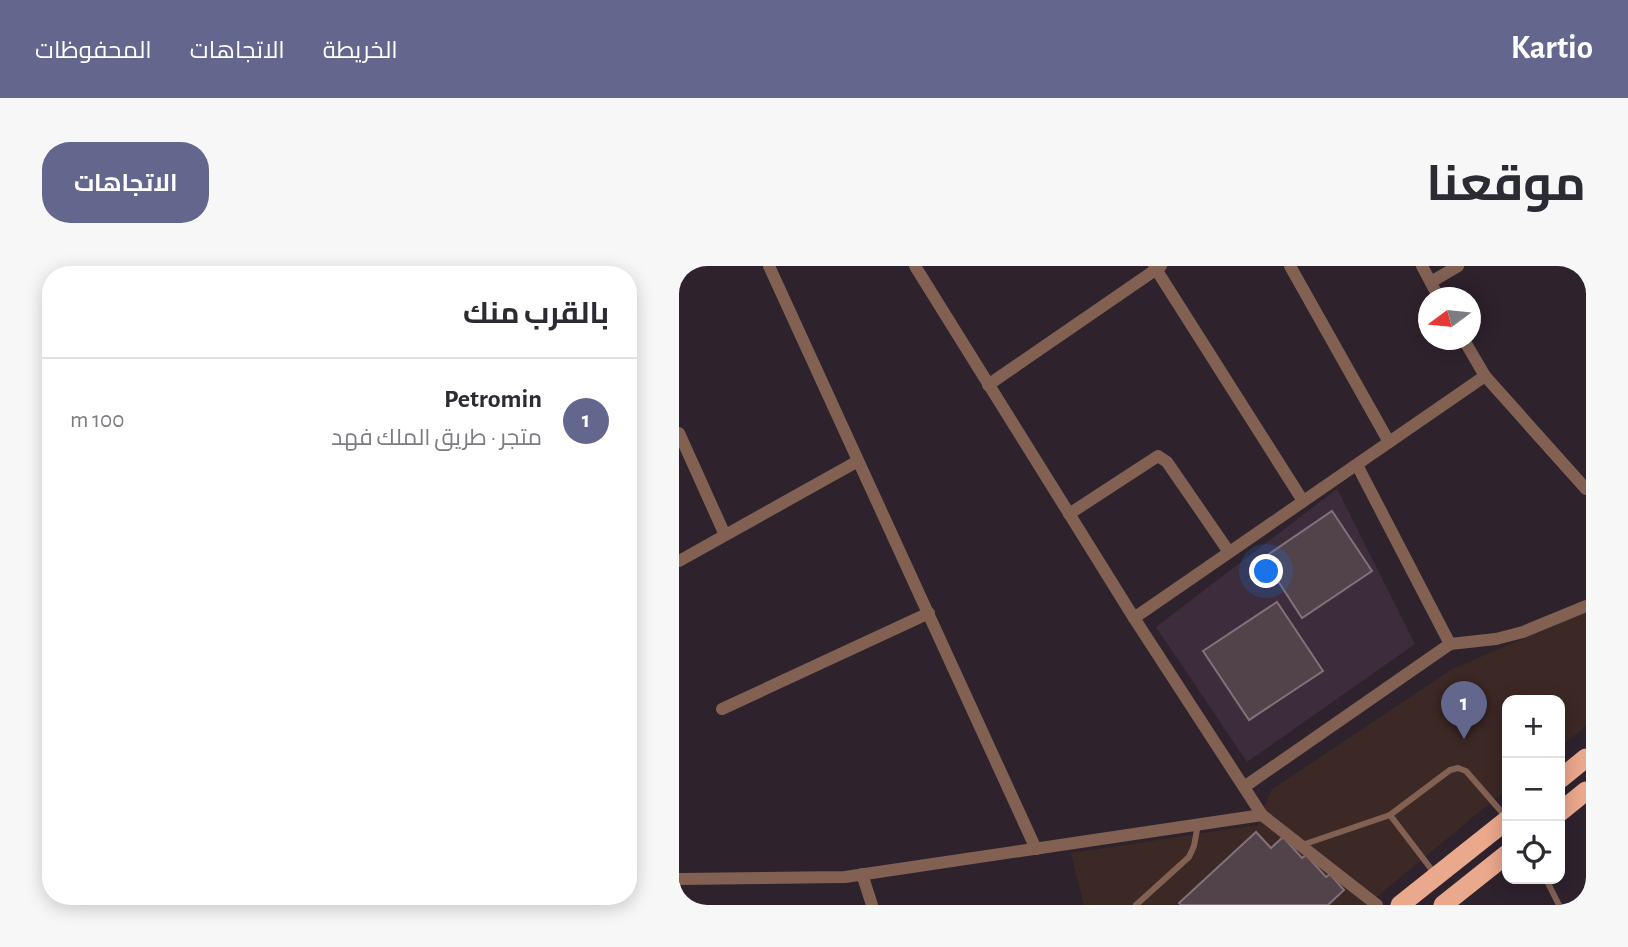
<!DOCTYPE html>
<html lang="ar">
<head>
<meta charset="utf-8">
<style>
  body { margin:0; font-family:"Alegreya Sans",Cairo,sans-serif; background:#f7f7f7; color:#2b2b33; direction:rtl }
  .controls { position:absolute; right:21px; bottom:21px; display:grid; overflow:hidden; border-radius:14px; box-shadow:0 4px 18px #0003 }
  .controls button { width:63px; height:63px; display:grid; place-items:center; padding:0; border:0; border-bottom:2px solid #e1e1e2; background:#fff; color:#2b2b33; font:35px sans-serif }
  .compass { position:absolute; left:739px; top:21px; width:63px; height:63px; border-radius:50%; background:#fff; box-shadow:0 4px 18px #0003; rotate:255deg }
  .you { position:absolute; left:588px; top:306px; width:24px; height:24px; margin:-18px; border:5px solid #fff; border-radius:50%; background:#1a73e8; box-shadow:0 0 0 10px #1a73e833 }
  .badge { display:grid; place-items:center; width:46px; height:46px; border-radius:50%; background:#63678d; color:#fff; font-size:23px; font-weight:700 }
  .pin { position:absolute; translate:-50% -58px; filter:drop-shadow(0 2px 4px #0008) }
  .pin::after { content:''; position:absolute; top:37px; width:24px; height:21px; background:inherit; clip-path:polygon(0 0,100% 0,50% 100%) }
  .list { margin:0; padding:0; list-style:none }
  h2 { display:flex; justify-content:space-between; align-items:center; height:91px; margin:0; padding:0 28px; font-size:30px }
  h2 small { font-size:23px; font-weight:400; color:#7c7c81 }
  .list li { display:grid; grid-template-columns:46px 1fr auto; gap:21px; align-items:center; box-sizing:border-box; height:126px; padding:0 28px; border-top:2px solid #e1e1e2 }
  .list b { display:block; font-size:26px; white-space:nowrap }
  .list p { margin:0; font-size:23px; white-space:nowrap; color:#7c7c81 }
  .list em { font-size:23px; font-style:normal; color:#7c7c81 }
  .icon { flex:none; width:38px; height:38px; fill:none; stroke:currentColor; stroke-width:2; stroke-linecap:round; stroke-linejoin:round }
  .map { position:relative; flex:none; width:907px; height:639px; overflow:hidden; direction:ltr; border-radius:28px }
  header { display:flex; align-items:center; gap:42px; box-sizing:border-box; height:98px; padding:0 35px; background:#63678d; color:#fff }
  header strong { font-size:33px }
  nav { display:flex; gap:38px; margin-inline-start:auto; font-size:24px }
  .intro { display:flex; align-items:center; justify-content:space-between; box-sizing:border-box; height:168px; padding:0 42px }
  h1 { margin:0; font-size:49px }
  .button { padding:18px 32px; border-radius:28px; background:#63678d; color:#fff; font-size:24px; font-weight:700 }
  main { display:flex; gap:42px; padding:0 42px }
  aside { flex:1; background:#fff; border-radius:28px; box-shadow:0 4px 18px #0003 }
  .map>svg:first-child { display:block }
</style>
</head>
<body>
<header>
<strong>Kartio</strong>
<nav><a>الخريطة</a><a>الاتجاهات</a><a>المحفوظات</a></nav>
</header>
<div class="intro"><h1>موقعنا</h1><a class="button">الاتجاهات</a></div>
<main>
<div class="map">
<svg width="907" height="639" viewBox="0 0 907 639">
  <rect width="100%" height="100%" fill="#2e222d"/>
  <path fill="#3c2825" d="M907,346V460L881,481V434H828V523L688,639H405L392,587L579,559L592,524L773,403Z"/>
  <path fill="#3d2d3c" d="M658,223L736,378L568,496L477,361Z"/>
  <g fill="#52434b" stroke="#82717a" stroke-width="2">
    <path d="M653,245L693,305L623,352L584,292Z"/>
    <path d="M598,336L644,405L570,454L524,385Z"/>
    <path d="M577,566L592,582L604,571L623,592L627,589L647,611L651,608L665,624L649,639H502L500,637Z"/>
  </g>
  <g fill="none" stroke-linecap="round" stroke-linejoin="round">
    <g stroke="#826153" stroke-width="6">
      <path d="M623,579L711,549"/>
      <path d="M756,608L711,549L771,504L779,502L787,505L827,551"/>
      <path d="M867,613L880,639"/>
      <path d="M457,639L510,591L515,580L519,558"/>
    </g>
    <g stroke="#826153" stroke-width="12">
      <path d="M90,0L357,583"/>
      <path d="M236,0L455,352L583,549"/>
      <path d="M475,0L624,235"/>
      <path d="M611,0L710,176"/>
      <path d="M743,0L760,32"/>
      <path d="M752,16L779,0"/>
      <path d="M785,74L806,110L907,223"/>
      <path d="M309,119L482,0"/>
      <path d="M0,167L46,269"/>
      <path d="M390,248L479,190L488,196L550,286"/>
      <path d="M0,295L179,195"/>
      <path d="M455,352L806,110"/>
      <path d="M771,378L817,373L844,366L907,340"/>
      <path d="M43,443L250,347"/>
      <path d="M565,521L771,378L678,199"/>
      <path d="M183,608L193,639"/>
      <path d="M0,613L166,611L583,549L698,639"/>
    </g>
    <g stroke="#eaa88c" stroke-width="19">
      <path d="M881,513L907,492"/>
      <path d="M881,546L907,525"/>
      <path d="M721,639L828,554"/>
      <path d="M764,639L828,588"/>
    </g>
  </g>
</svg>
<div class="controls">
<button>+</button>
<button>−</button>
<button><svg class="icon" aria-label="locate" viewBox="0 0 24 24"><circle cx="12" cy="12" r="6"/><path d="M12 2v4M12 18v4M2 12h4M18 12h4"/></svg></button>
</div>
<svg class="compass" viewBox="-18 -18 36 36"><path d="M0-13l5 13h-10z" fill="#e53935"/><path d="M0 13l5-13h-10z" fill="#7c7c81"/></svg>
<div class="you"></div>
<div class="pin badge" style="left:785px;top:473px">1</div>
</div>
<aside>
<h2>بالقرب منك<small></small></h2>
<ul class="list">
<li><span class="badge">1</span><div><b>Petromin</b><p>متجر · طريق الملك فهد</p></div><em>100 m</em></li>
</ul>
</aside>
</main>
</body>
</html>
